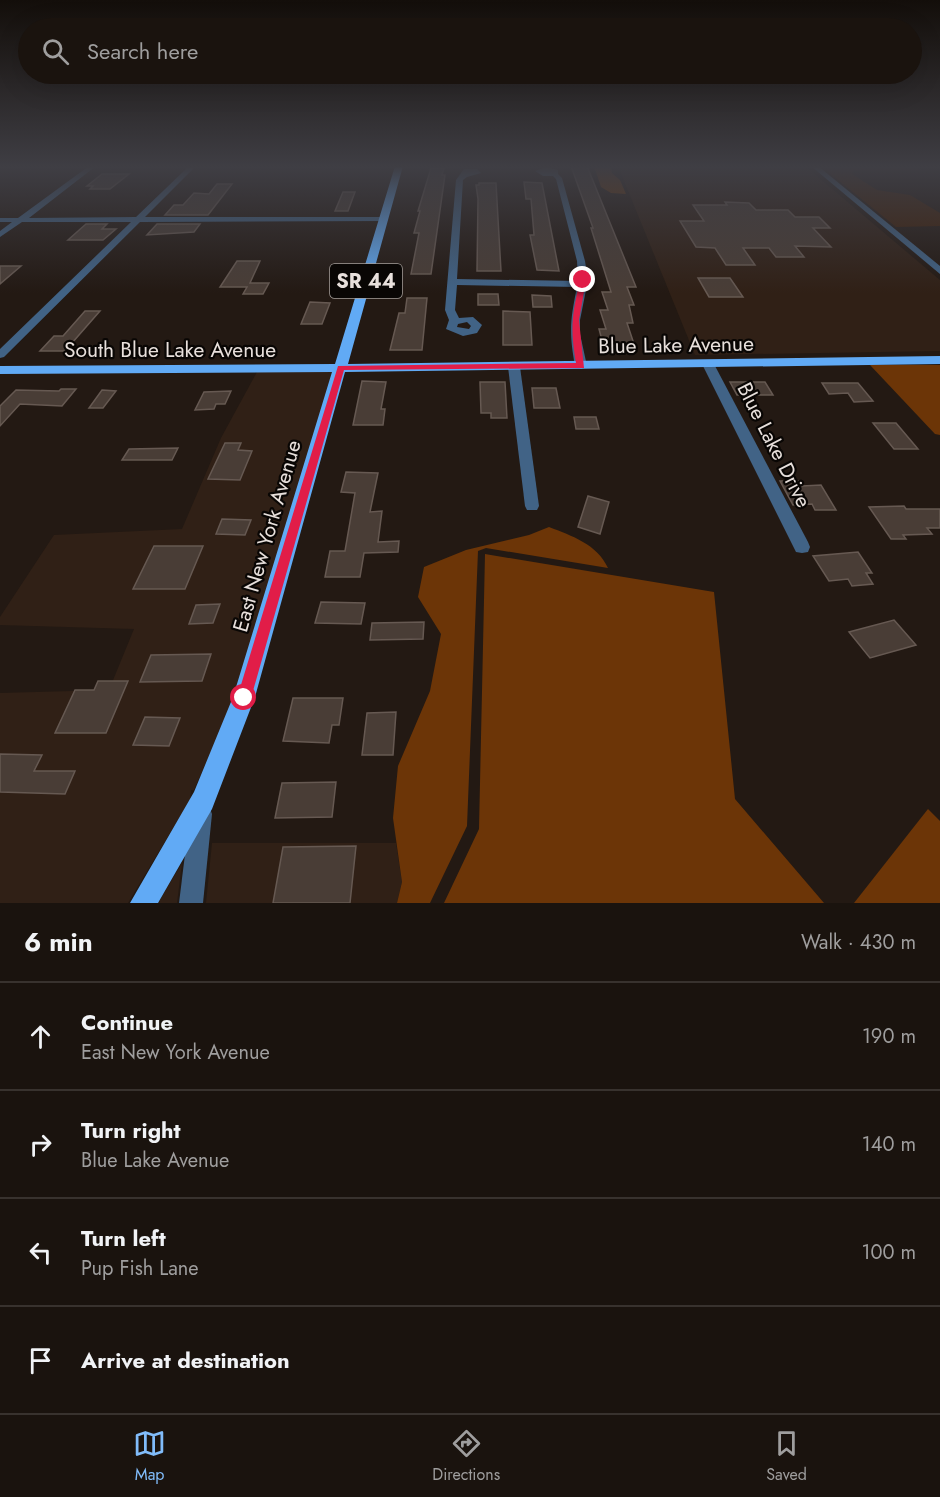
<!DOCTYPE html>
<html lang="en">
<head>
<meta charset="utf-8">
<style>
  body { margin:0; font-family:Jost,sans-serif; background:#231c17; color:#f1f3f6 }
  .stop { position:absolute; width:18px; height:18px; margin:-14px; border:4px solid #e11d48; border-radius:50%; background:#fff }
  .stop.end { background:#e11d48; border-color:#fff; box-shadow:0 2px 6px #0008 }
  .list { margin:0; padding:0; list-style:none }
  h2 { display:flex; justify-content:space-between; align-items:center; height:78px; margin:0; padding:0 24px; font-size:26px }
  h2 small { font-size:20px; font-weight:400; color:#9f9e9e }
  .list li { display:grid; grid-template-columns:39px 1fr auto; gap:18px; align-items:center; box-sizing:border-box; height:108px; padding:0 24px; border-top:2px solid #38322e }
  .list b { display:block; font-size:22px; white-space:nowrap }
  .list p { margin:0; font-size:20px; white-space:nowrap; color:#9f9e9e }
  .list em { font-size:20px; font-style:normal; color:#9f9e9e }
  .icon { flex:none; width:33px; height:33px; fill:none; stroke:currentColor; stroke-width:2; stroke-linecap:round; stroke-linejoin:round }
  .map { position:relative; flex:none; width:940px; height:903px; overflow:hidden }
  .search { position:absolute; background:#1a130e; box-shadow:0 6px 24px #0002; left:18px; right:18px; top:18px; height:66px; display:flex; align-items:center; gap:15px; box-sizing:border-box; padding:0 21px; border-radius:33px; color:#9f9e9e; font-size:22px }
  .sheet { height:510px; background:#1a130e }
  nav { display:flex; justify-content:space-around; align-items:center; box-sizing:border-box; height:84px; border-top:2px solid #38322e; background:#1a130e; font-size:16px; color:#9f9e9e }
  nav a { display:grid; justify-items:center; gap:3px }
  nav .on { color:#81bcfa }
  .map>svg:first-child { display:block }
</style>
</head>
<body>
<div class="map">
<svg width="940" height="903" viewBox="0 0 940 903">
  <rect width="100%" height="100%" fill="#231913"/>
  <g fill="#302016">
    <path d="M618,166H805L940,280V351L695,355Z"/>
    <path d="M257,372H333L244,664L223,724L194,790H191L190,800L128,903H0V693L109,690L134,629L0,625V617L54,535L182,529L221,438Z"/>
    <path d="M212,843H396L402,882L397,903H206Z"/>
    <path d="M182,863L177,903H158Z"/>
  </g>
  <path fill="#3e1e07" d="M840,166H916L919,170H854L852,174L877,190L910,195L940,213V226L896,227L822,167Z"/>
  <g fill="#6c3507">
    <path d="M594,166H611L612,173L620,180L626,194L611,193L601,187Z"/>
    <path d="M870,365H940V435L935,434Z"/>
    <path d="M549,527C572,536 597,544 608,568L486,548L478,551L467,826L430,903H397L402,882L393,818L398,766L430,691L441,634L418,597L424,567L466,550L529,535Z"/>
    <path d="M485,554L714,592L735,799L824,903H444L479,829Z"/>
    <path d="M928,809L940,821V903H854Z"/>
  </g>
  <g fill="#493d36" stroke="#665952" stroke-width="1.5">
    <path d="M571,166H587L636,287H627L634,305H629L633,323H627L634,344H603L599,329H606L600,310H608L602,292H611L591,228H593Z"/>
    <path d="M431,168H444L442,175H445L431,274H411L419,233H414L420,211H418Z"/>
    <path d="M102,174H129L110,189H90L93,186H87Z"/>
    <path d="M524,182L542,183L559,271L537,270L530,235H534L531,199H526Z"/>
    <path d="M479,183H496L501,271H477L478,199L476,185H479Z"/>
    <path d="M217,184H232L208,215H165L174,205H183L194,193L209,194Z"/>
    <path d="M343,192H355L348,211H335Z"/>
    <path d="M725,202L749,203L756,210H788L795,217H819L830,228H813L831,247L795,246L804,257H776L769,248H743L755,265H726L715,248L696,247L680,221H704L693,205H727Z"/>
    <path d="M86,224H107L102,229H116L103,240H68Z"/>
    <path d="M157,224H200L194,232L147,235Z"/>
    <path d="M237,261H260L250,283H269L263,294H243L247,287H220Z"/>
    <path d="M0,266H21L0,284Z"/>
    <path d="M698,278H730L743,297H709Z"/>
    <path d="M478,294H498L499,305H478Z"/>
    <path d="M532,295L551,296L552,307H533Z"/>
    <path d="M407,298H427L422,350H390L399,313H405Z"/>
    <path d="M310,302L330,303L322,324H301Z"/>
    <path d="M85,311H100L65,351H40L54,336H63Z"/>
    <path d="M503,311L530,312L532,345H503Z"/>
    <path d="M362,381L386,382L381,409H385L383,425H353Z"/>
    <path d="M480,382H505L507,418H491V413H481Z"/>
    <path d="M730,382H765L773,395H737Z"/>
    <path d="M822,383H858L873,401L854,402L848,393L829,394Z"/>
    <path d="M532,388H556L560,408H534Z"/>
    <path d="M61,389H76L62,406L20,404L0,426V406L16,390L59,391Z"/>
    <path d="M102,390L116,391L103,408H89Z"/>
    <path d="M231,391L225,404H216L214,409L195,410L204,392Z"/>
    <path d="M574,417H596L599,429H576Z"/>
    <path d="M873,423H896L918,449H894Z"/>
    <path d="M225,443H241L238,450L252,451L240,480L208,479Z"/>
    <path d="M178,448L172,460H122L129,449Z"/>
    <path d="M346,472L378,473L370,512L382,511L378,542L399,541L398,552L364,553L360,577H325L330,551H345L355,493L341,492Z"/>
    <path d="M780,481H800L802,486L821,485L836,510H815L812,504L793,505Z"/>
    <path d="M588,496L609,502L600,534L578,527Z"/>
    <path d="M904,506L906,509H940V528H927L932,534L903,535L906,539H891L869,507Z"/>
    <path d="M222,519L251,520L245,535L216,534Z"/>
    <path d="M154,546H203L185,589H133Z"/>
    <path d="M858,552L872,573H866L873,584L852,586L848,579L829,581L813,556Z"/>
    <path d="M321,602L365,603L361,624L315,623Z"/>
    <path d="M220,604L213,623L189,624L196,605Z"/>
    <path d="M894,620L916,645L870,658L849,632Z"/>
    <path d="M424,622L423,639L370,640L372,623Z"/>
    <path d="M211,654L202,681L140,682L151,655Z"/>
    <path d="M98,681H128L106,733H55L75,690H94Z"/>
    <path d="M293,698H343L339,725H332L329,743L283,741Z"/>
    <path d="M396,712L393,755H362L367,713Z"/>
    <path d="M145,717L180,718L169,746L133,745Z"/>
    <path d="M0,754L42,755L34,771H75L65,794L0,792Z"/>
    <path d="M336,782L332,817L275,818L282,783Z"/>
    <path d="M356,846L350,903H273L283,847Z"/>
  </g>
  <g fill="none" stroke-linecap="round" stroke-linejoin="round">
    <g fill="#416386" fill-rule="evenodd">
      <path d="M89,166H96L29,218L136,217L189,166H196L145,217H384L388,219L384,221L140,222L4,357L0,358V349L131,222H22L0,237V231L12,222H0V218H18Z"/>
      <path d="M811,166H818L940,266V274Z"/>
      <path d="M546,167L558,170V174L562,178L585,261L588,280L580,320V334L587,366L581,369L575,366C569,332 570,321 577,287L457,285L455,310L459,318L473,317L482,325L477,333L463,336L446,329L449,320L445,310L456,180L464,169H477L481,173L467,177L463,180L457,279L578,281L577,261L556,179L553,176H543L535,171ZM467,322L471,326L469,329L457,327L458,324Z"/>
      <path d="M708,361L714,364L808,542L810,547L808,552L802,553L796,552L702,364Z"/>
      <path d="M514,364L520,367L539,506L537,510H527L525,506L508,367Z"/>
      <path d="M201,803L209,806L212,814L203,903H179L190,814L193,806Z"/>
    </g>
    <path fill="#61aaf5" fill-rule="evenodd" d="M395,166H403L348,364L940,356V364L345,372L255,697L212,809L158,903H130L194,792L233,697L332,372L0,374V366L335,364Z"/>
  </g>
  <linearGradient id="sky" x2="0" y2="1"><stop stop-color="#130e0a"/><stop offset="0.57" stop-color="#3f3e44"/><stop offset="1" stop-color="#3f3e44" stop-opacity="0"/></linearGradient>
  <rect width="940" height="293" fill="url(#sky)"/>
  <path fill="#e11d48" d="M583,278L586,280L579,320L584,368L344,370L251,698L249,702L244,704L239,702L237,698L338,366L576,363C570,328 572,315 580,280Z"/>
  <g text-anchor="middle" dominant-baseline="central" stroke-width="4.5" stroke-linejoin="round" paint-order="stroke">
    <rect fill="#090604" stroke="#a59f9b" stroke-width="1.5" x="330" y="264" width="72" height="34" rx="4.5"/>
    <g font-size="20" font-weight="bold" fill="#e8e0dc">
      <text x="366" y="281">SR 44</text>
    </g>
    <g font-size="21" fill="#e8e0dc" stroke="#090604">
      <text transform="translate(676 345) rotate(-1)">Blue Lake Avenue</text>
      <text x="170" y="350">South Blue Lake Avenue</text>
      <text transform="translate(774 445) rotate(63)">Blue Lake Drive</text>
      <text transform="translate(267 536) rotate(-74)">East New York Avenue</text>
    </g>
  </g>
</svg>
<div class="stop" style="left:244px;top:698px"></div>
<div class="stop end" style="left:583px;top:280px"></div>
<div class="search"><svg class="icon" aria-label="search" viewBox="0 0 24 24"><circle cx="10" cy="10" r="6"/><path d="M15 15l6 6"/></svg>Search here</div>
</div>
<section class="sheet">
<h2>6 min<small>Walk · 430 m</small></h2>
<ul class="list">
<li><svg class="icon" aria-label="ahead" viewBox="0 0 24 24"><path d="M12 20V5M6 11l6-6 6 6"/></svg><div><b>Continue</b><p>East New York Avenue</p></div><em>190 m</em></li>
<li><svg class="icon" aria-label="right" viewBox="0 0 24 24"><path d="M7 20v-9h11M14 6l5 5-5 5"/></svg><div><b>Turn right</b><p>Blue Lake Avenue</p></div><em>140 m</em></li>
<li><svg class="icon" aria-label="left" viewBox="0 0 24 24"><path d="M17 20v-9H6M10 6l-5 5 5 5"/></svg><div><b>Turn left</b><p>Pup Fish Lane</p></div><em>100 m</em></li>
<li><svg class="icon" aria-label="arrive" viewBox="0 0 24 24"><path d="M6 21V4h12l-3 4 3 4H6"/></svg><div><b>Arrive at destination</b></div></li>
</ul>
</section>
<nav>
<a class="on"><svg class="icon" aria-label="map" viewBox="0 0 24 24"><path d="M3 6l6-2 6 2 6-2v14l-6 2-6-2-6 2zM9 4v14M15 6v14"/></svg>Map</a>
<a><svg class="icon" aria-label="directions" viewBox="0 0 24 24"><path d="M12 3l9 9-9 9-9-9zM9 14v-3h6M13 9l2 2-2 2"/></svg>Directions</a>
<a><svg class="icon" aria-label="saved" viewBox="0 0 24 24"><path d="M7 4h10v16l-5-4-5 4z"/></svg>Saved</a>
</nav>
</body>
</html>
